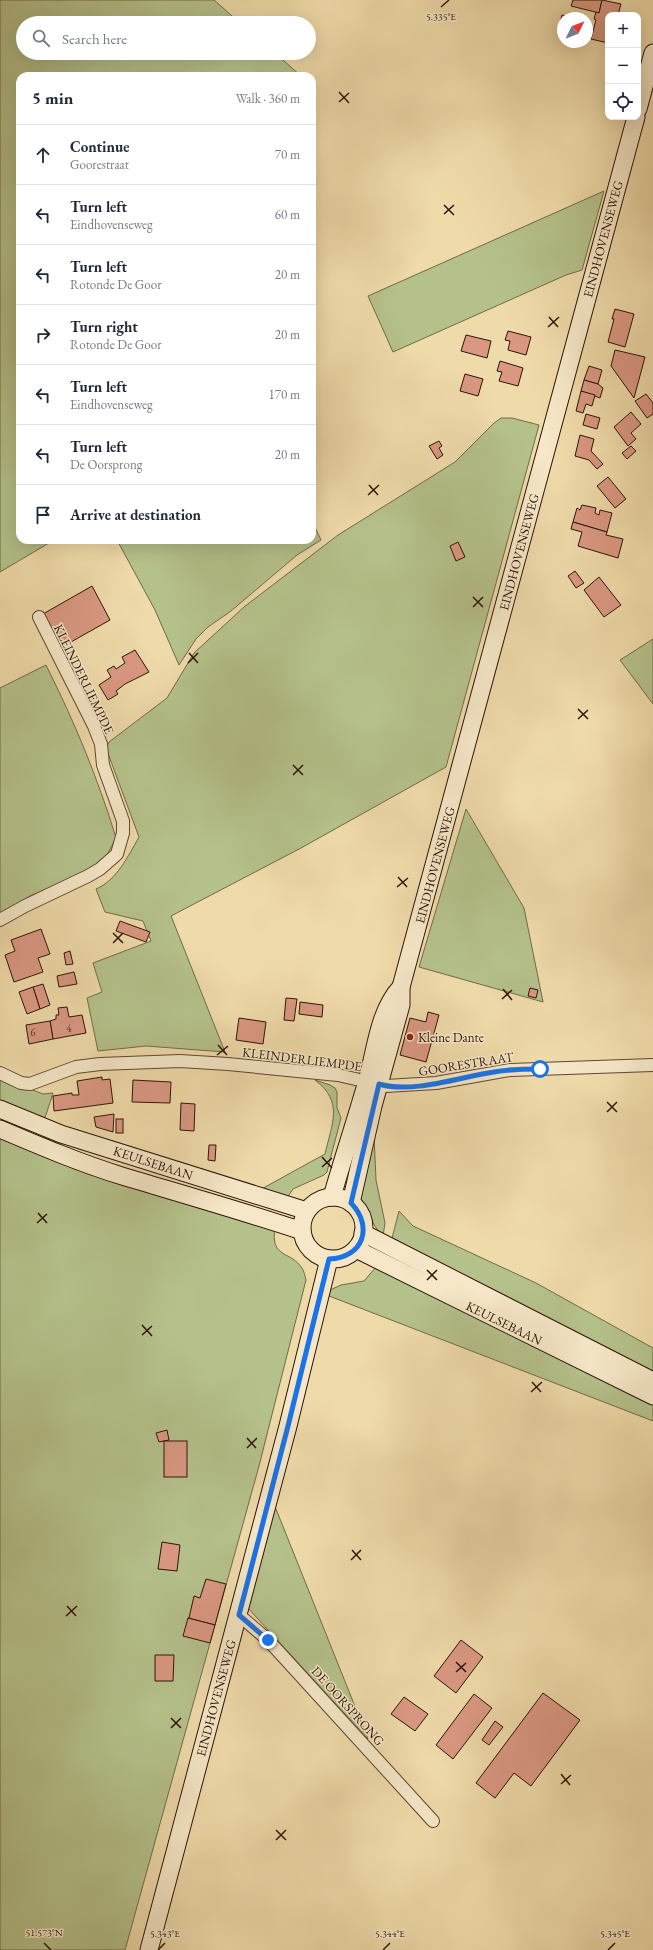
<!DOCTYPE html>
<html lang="en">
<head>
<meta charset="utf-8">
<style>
  body { margin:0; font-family:"EB Garamond",serif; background:#f2f2f3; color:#1f2937 }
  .controls { position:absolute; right:12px; top:12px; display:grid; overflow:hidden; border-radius:8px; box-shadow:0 4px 16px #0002 }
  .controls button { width:36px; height:36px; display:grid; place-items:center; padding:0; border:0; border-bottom:1px solid #e0e1e3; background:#fff; color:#1f2937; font:20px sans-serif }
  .compass { position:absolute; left:557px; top:12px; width:36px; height:36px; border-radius:50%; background:#fff; box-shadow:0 4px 16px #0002; rotate:47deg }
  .stop { position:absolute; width:12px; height:12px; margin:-9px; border:3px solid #1a73e8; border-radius:50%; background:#fff }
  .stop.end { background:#1a73e8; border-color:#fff; box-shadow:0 1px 4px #0008 }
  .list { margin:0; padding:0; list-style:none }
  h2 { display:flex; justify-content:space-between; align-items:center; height:52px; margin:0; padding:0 16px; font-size:17px }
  h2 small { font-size:13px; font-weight:400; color:#747a83 }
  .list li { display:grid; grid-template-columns:26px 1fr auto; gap:12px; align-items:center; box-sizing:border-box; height:60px; padding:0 16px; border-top:1px solid #e0e1e3 }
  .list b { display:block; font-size:15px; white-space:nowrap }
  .list p { margin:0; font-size:13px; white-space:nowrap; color:#747a83 }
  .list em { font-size:13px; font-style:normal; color:#747a83 }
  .icon { flex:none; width:22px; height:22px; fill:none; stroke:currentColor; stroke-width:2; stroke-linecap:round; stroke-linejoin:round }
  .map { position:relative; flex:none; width:653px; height:1950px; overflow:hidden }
  .search { position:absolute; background:#fff; box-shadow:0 4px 16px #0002; left:16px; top:16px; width:300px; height:44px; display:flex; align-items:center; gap:10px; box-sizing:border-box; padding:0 14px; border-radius:22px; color:#747a83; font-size:15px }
  .panel { position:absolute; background:#fff; box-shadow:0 4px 16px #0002; left:16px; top:72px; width:300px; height:472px; border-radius:12px }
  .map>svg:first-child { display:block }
</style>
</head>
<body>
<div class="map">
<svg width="653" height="1950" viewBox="0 0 653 1950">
  <rect width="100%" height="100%" fill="#efdaa9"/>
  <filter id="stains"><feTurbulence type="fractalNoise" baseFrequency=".005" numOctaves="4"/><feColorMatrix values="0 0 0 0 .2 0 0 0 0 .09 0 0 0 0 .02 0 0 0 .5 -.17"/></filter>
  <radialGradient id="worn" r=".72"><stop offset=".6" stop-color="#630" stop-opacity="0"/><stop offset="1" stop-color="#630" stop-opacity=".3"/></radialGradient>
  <g fill="#b5c18b" stroke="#716a4a">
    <path d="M0,0H214L240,23H23V53H275L301,76H20V540H54L0,572Z"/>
    <path d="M604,191L582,270L566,275L393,352L368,296Z"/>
    <path d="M501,418H512L539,425L446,767L301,848L171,916L225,1052L146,1046L98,1051L87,998L102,992L93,963L151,941L143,921L105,912L96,889C117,880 128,856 139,837L106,748L109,742L167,698L194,653L244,607L338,535L455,462L494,423Z"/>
    <path d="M312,521L321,540L297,555L231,611L208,627L196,639L179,665L155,610L117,540H312Z"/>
    <path d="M653,639V704L620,660Z"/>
    <path d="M46,665C74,721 98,778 116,838L107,855L90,871L30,896L0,914V688Z"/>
    <path d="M466,809L524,908L543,1002L419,967Z"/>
    <path d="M0,1077L43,1094L53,1093L44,1121L0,1103Z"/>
    <path d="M315,1080L330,1085L335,1088L337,1092V1108L341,1118L331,1156L327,1172L324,1175L293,1189L285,1201L256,1192L325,1154C332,1123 344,1102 315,1080Z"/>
    <path d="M374,1135L376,1180L385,1223L383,1236C370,1224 369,1208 355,1196Z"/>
    <path d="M0,1136L275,1227C270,1259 290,1250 302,1268C304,1271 305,1276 306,1280L259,1466L125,1950H0Z"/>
    <path d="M399,1211L413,1226L536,1283L653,1348V1374L391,1242Z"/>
    <path d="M376,1267L653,1400V1421L329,1296L330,1290L341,1285L364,1281Z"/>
    <path d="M274,1504L368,1739L247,1607Z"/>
  </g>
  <g fill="#da9882" stroke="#2d1408">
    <path d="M573,0H602L599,13L571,6Z"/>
    <path d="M602,0L621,4L618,15H608V43L591,39L596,20L594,19L596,12L599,13Z"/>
    <path d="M562,15L573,18H563V32L558,31Z"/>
    <path d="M615,309L634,314L625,347L608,342L614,319H612Z"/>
    <path d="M508,331L531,337L526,355L508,350L510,341L505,340Z"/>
    <path d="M466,335L491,341L487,358L461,351Z"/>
    <path d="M615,350L645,357L634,398L611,366Z"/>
    <path d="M500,361L523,368L518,386L499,381L502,372L497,371Z"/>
    <path d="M589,366L602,370L598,384L584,380Z"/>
    <path d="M465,374L483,379L478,396L460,391Z"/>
    <path d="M584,380L598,384L603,388L600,398L581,391Z"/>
    <path d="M581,391L595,395L592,406L586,404L583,413L576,411Z"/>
    <path d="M646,394L653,403V414L647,418L635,401Z"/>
    <path d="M631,412L641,424L631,433L636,439L628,446L614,427Z"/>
    <path d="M586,414L600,418L597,429L583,425Z"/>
    <path d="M580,435L594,439L591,451L603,464L597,469L589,460L575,456Z"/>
    <path d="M439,441L442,446L439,448L443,455L437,459L429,446Z"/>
    <path d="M631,446L636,451L627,459L622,453Z"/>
    <path d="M608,477L626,499L615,508L597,486Z"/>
    <path d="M582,505L596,508L595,513L599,515L600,510L612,513L607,532L573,522L577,508L580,510Z"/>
    <path d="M573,522L607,532L606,535L623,539L618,558L578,546L582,532L571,529Z"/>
    <path d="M458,542L465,557L456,561L450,546Z"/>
    <path d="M575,571L584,583L576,588L568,576Z"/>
    <path d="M599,577L621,605L604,617L584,590Z"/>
    <path d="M92,586L110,620L62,647L43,614Z"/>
    <path d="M135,650L149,672L125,684L116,691L118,694L108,700L99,685L111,677L107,670L114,666L116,669L125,663L122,657Z"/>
    <path d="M120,921L150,932L146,942L116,931Z"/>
    <path d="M41,929L50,954L38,958L43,972L14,982L5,955L15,951L11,940Z"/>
    <path d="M70,951L73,964L66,965L64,953Z"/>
    <path d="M74,972L77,984L59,987L57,976Z"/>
    <path d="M43,984L50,1005L40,1009L33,987Z"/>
    <path d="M33,987L40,1009L27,1014L19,992Z"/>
    <path d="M530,988L538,990L536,998L528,996Z"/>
    <path d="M286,998L297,999L294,1021L284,1020Z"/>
    <path d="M300,1002L323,1005L322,1017L299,1014Z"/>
    <path d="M67,1007L69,1017L82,1015L86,1033L53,1039L50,1021L56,1019V1015H59L58,1008Z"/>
    <path d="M428,1012L439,1015L426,1062L400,1055L410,1018L426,1022Z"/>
    <path d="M239,1018L266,1022L263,1044L236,1040Z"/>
    <path d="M50,1021L53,1039L29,1044L26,1025Z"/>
    <path d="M102,1077V1080L110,1079L113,1103L54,1111L53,1096L72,1093V1095H79L77,1081Z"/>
    <path d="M133,1080L171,1082L170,1103L132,1102Z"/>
    <path d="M181,1103L195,1104L194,1131L180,1130Z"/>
    <path d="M114,1114L113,1132L96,1127L94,1117Z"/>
    <rect x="116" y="1119" width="7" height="14"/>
    <path d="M209,1145H216L215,1161L208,1160Z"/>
    <path d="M167,1430L169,1440L159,1442L156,1433Z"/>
    <rect x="164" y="1441" width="23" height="36"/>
    <path d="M162,1542L180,1545L177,1571L158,1569Z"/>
    <path d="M206,1579L226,1584L215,1625L188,1618H189L194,1596L200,1598Z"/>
    <path d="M188,1618L215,1625L210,1643L183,1636Z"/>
    <path d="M461,1640L483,1657L456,1693L434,1676Z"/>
    <path d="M155,1655H174L173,1681H155Z"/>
    <path d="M543,1693L580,1720L531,1786L514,1773L495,1798L476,1783Z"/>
    <path d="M474,1694L492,1708L453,1759L436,1745Z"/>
    <path d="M404,1697L428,1714L415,1731L391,1714Z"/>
    <path d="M495,1721L503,1727L489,1745L482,1740Z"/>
  </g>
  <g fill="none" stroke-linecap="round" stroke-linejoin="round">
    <defs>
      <g id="street">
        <path d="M0,920L25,906L88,876L100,869L117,854L123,833V821L103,765L101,744L94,726L39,617"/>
        <path d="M0,1073L21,1083L30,1084L76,1067L100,1064L180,1061L228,1064L338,1075L386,1086L436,1083L510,1070L653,1065"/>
        <path d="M239,1615L268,1640L433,1821"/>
      </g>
      <g id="secondary">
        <path d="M638,109L653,53"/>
        <path d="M0,1109L61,1134L307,1211"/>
        <path d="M0,1129C40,1146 80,1163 122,1176C182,1194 242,1211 302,1231"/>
        <path d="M332,1197C343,1158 356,1120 367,1081C376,1050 378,1012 401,987"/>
        <circle cx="333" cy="1228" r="31"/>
        <path d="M351,1203L373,1106L401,1005V987L636,117"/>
        <path d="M363,1233L653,1381"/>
        <path d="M356,1249L653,1396"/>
        <path d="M149,1950L288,1426L329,1259"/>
      </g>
    </defs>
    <use href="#street" stroke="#5e4630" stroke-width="14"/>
    <use href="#secondary" stroke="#2d1408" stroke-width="19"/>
    <use href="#street" stroke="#f5e7c7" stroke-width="12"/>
    <use href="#secondary" stroke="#f5e7c7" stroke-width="17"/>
  </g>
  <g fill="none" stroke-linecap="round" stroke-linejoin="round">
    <path stroke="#1a73e8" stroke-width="5" d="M268,1640L239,1615L288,1426L329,1259C363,1258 374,1227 351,1203L379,1084C413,1094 459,1077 494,1072C509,1069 524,1069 540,1069"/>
  </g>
  <path fill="none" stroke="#2d1408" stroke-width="1.5" d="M441,7L449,0M339,92L349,103M339,102L349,93M444,205L454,215M444,214L454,205M549,317L558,327M548,327L559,317M369,485L378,495M368,495L379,485M473,597L483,607M473,607L483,597M189,653L198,663M188,663L198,653M578,709L588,719M578,719L588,710M293,765L303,775M293,775L303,765M398,877L407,887M397,887L408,878M113,933L123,943M113,943L123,933M503,989L512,1000M502,999L512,990M218,1045L227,1055M217,1055L228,1046M607,1102L617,1112M607,1112L617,1102M322,1157L332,1168M322,1167L332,1158M38,1213L47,1223M37,1223L47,1214M427,1270L437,1280M427,1280L437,1270M142,1325L152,1336M142,1335L152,1326M532,1382L541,1392M531,1392L542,1382M247,1438L256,1448M247,1448L257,1438M352,1550L361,1560M351,1560L361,1550M67,1606L76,1616M66,1616L77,1606M456,1662L466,1672M456,1672L466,1663M171,1718L181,1728M171,1728L181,1718M561,1774L570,1785M561,1784L571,1775M276,1830L286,1840M276,1840L286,1830M44,1943L51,1950M158,1950L165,1943M383,1950L390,1943M608,1950L615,1943"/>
  <circle fill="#8f2418" stroke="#f5e7c7" stroke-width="1.5" cx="410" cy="1037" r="4"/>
  <g text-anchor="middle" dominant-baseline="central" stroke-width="3" stroke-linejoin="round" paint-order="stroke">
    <g font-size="11" fill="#583526">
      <text x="69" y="1028">4</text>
      <text x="33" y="1032">6</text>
    </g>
    <g font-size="13" fill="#2d1408" stroke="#f5e7c7">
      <text transform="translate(603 239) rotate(-75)">EINDHOVENSEWEG</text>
      <text transform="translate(519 552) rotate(-75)">EINDHOVENSEWEG</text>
      <text transform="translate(84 679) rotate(64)">KLEINDERLIEMPDE</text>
      <text transform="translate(435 865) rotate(-75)">EINDHOVENSEWEG</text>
      <text transform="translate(302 1059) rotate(7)">KLEINDERLIEMPDE</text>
      <text transform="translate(466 1064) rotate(-9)">GOORESTRAAT</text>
      <text transform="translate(153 1163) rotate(18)">KEULSEBAAN</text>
      <text transform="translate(504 1323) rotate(26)">KEULSEBAAN</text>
      <text transform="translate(216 1698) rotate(-75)">EINDHOVENSEWEG</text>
      <text transform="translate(348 1706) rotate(48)">DE OORSPRONG</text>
    </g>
    <g font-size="13" fill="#2d1408" stroke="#f5e7c7" text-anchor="start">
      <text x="418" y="1037">Kleine Dante</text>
    </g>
  </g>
  <g font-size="10" text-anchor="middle" fill="#2d1408" stroke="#f5e7c7" stroke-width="3" stroke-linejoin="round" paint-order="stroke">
    <text x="441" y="20">5.335°E</text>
    <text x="44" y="1936">51.573°N</text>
    <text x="165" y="1937">5.343°E</text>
    <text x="390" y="1937">5.344°E</text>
    <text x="615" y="1937">5.345°E</text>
  </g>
  <rect width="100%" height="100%" filter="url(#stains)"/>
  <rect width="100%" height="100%" fill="url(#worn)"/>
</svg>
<div class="controls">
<button>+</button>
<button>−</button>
<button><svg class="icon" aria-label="locate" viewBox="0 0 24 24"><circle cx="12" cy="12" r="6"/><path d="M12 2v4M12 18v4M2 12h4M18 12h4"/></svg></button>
</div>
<svg class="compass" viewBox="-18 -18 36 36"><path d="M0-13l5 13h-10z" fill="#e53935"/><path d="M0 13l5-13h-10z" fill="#747a83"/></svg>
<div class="stop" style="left:540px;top:1069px"></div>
<div class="stop end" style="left:268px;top:1640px"></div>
<div class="search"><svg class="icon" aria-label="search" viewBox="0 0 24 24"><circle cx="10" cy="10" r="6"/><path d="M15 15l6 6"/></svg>Search here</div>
<section class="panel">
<h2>5 min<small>Walk · 360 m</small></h2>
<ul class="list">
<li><svg class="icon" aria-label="ahead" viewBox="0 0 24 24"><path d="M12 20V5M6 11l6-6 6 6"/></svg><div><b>Continue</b><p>Goorestraat</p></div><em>70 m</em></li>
<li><svg class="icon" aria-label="left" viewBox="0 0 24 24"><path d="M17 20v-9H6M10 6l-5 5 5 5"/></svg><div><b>Turn left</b><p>Eindhovenseweg</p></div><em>60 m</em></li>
<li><svg class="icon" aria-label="left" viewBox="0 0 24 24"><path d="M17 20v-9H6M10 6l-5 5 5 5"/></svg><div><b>Turn left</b><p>Rotonde De Goor</p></div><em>20 m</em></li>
<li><svg class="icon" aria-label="right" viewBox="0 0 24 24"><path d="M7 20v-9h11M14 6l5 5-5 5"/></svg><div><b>Turn right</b><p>Rotonde De Goor</p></div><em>20 m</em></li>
<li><svg class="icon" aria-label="left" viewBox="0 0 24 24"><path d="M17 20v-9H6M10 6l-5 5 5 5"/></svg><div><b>Turn left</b><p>Eindhovenseweg</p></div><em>170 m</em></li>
<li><svg class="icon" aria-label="left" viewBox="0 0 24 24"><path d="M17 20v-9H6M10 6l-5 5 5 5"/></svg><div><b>Turn left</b><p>De Oorsprong</p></div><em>20 m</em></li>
<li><svg class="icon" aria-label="arrive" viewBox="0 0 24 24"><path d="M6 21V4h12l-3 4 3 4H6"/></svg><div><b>Arrive at destination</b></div></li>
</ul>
</section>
</div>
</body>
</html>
